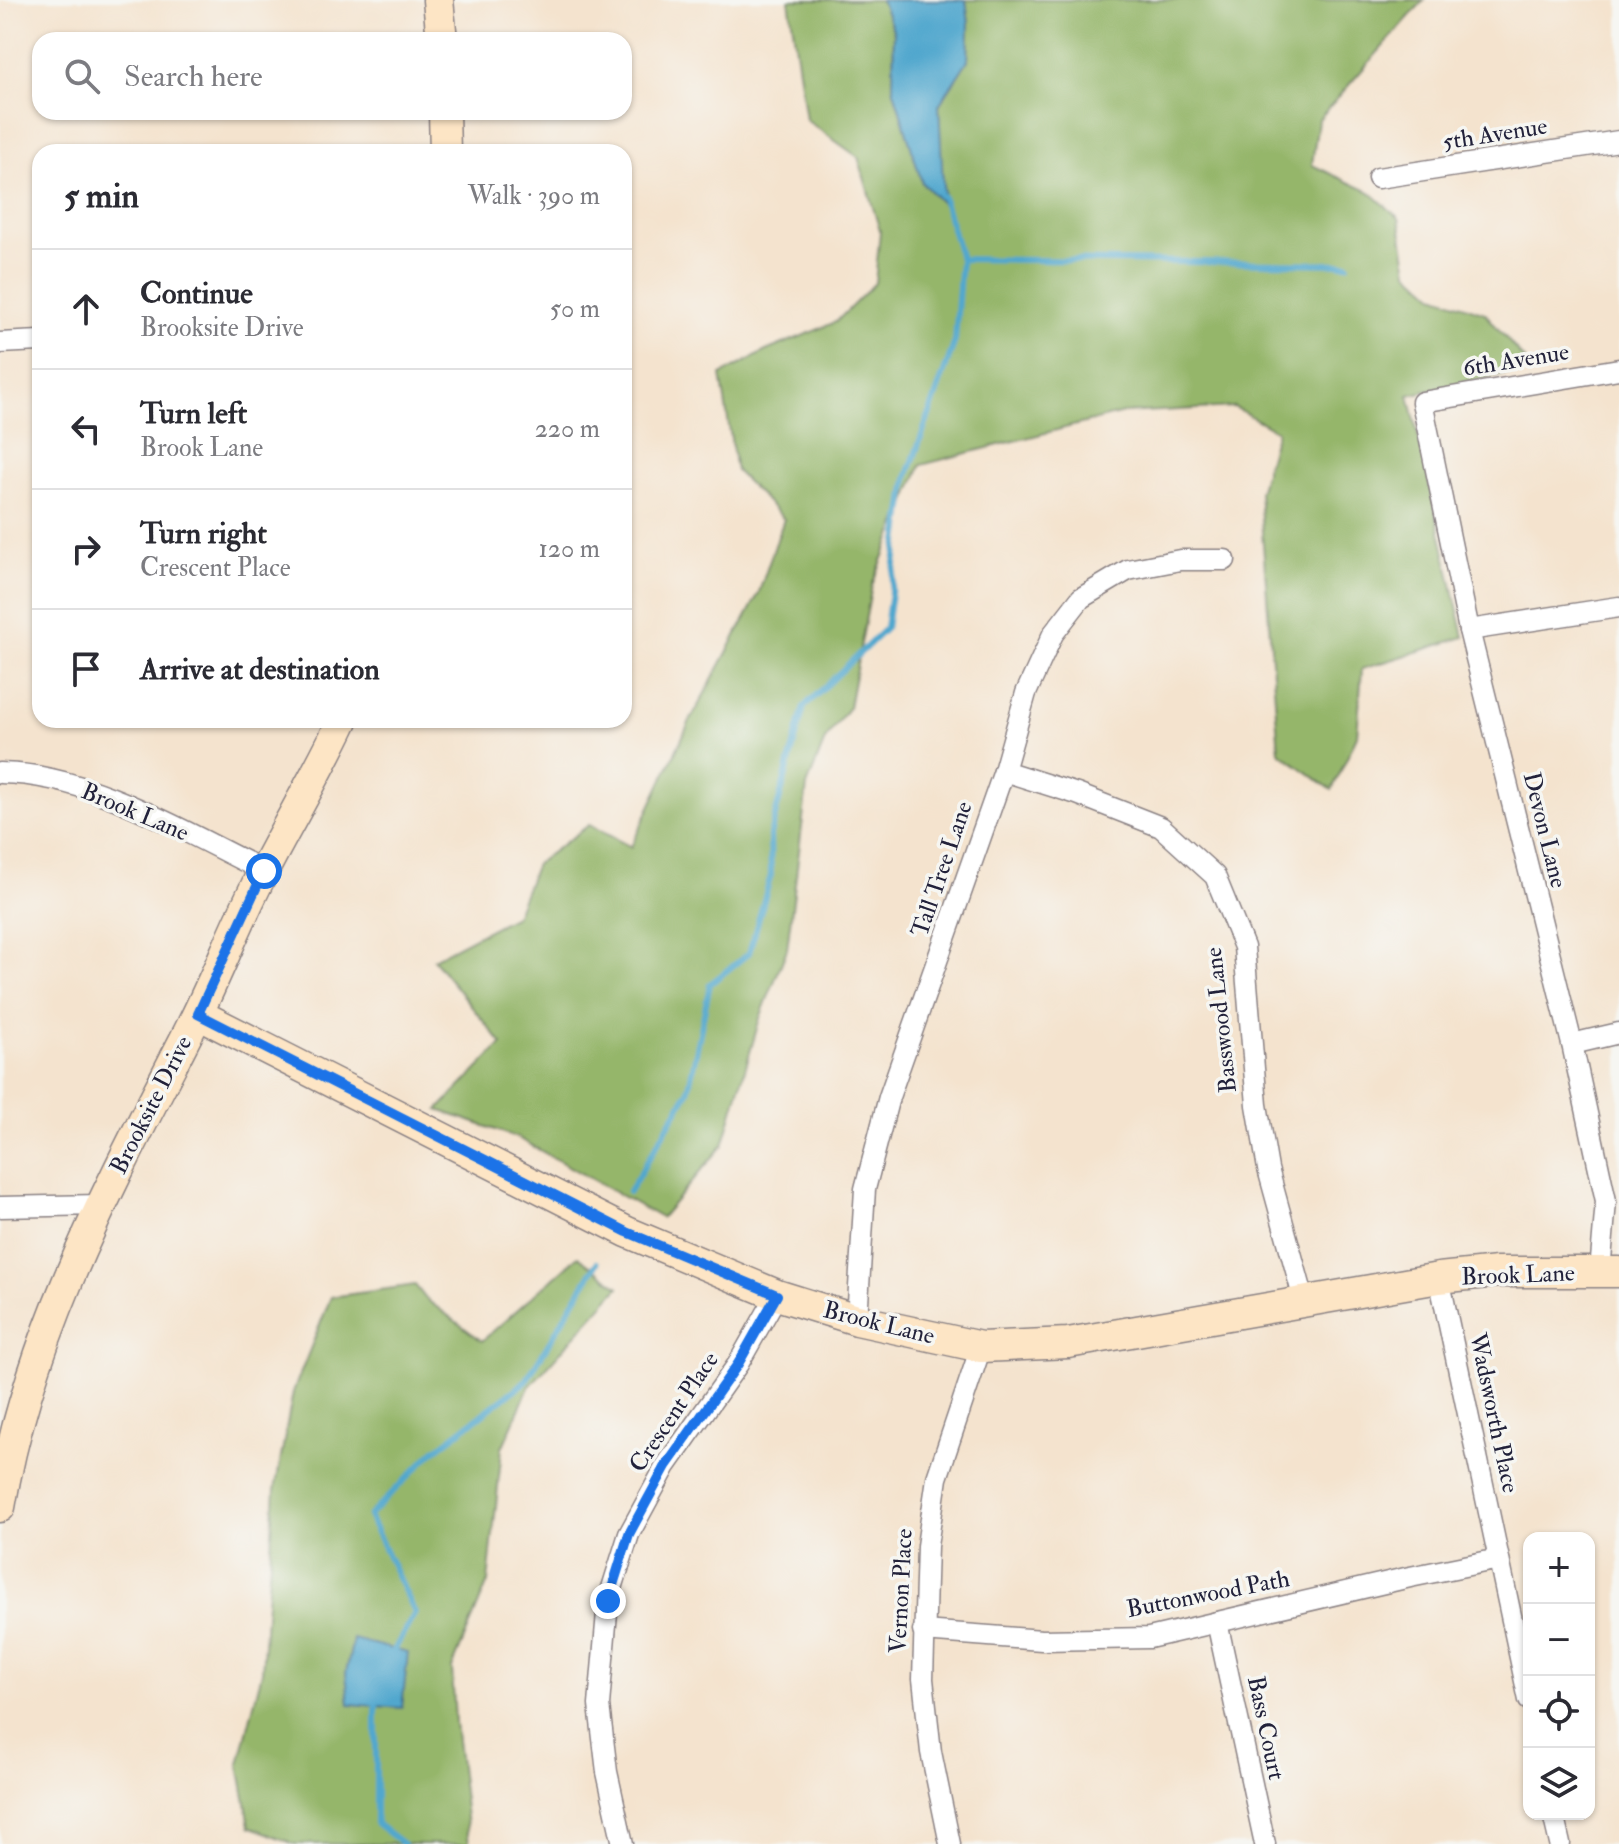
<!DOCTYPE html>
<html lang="en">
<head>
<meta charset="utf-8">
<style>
  body { margin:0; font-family:"IM FELL Double Pica",serif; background:#f2f2f3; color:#2b2b33 }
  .controls { position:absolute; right:24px; bottom:24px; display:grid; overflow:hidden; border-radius:16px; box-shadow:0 2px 6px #0004 }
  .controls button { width:72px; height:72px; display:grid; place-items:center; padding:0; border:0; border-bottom:2px solid #e1e1e2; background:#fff; color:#2b2b33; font:40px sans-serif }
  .stop { position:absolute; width:24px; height:24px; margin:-18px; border:6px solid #1a73e8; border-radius:50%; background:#fff }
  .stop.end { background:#1a73e8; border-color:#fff; box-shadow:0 2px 8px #0008 }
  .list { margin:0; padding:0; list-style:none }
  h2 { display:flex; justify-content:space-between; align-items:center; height:104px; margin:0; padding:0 32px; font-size:34px }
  h2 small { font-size:26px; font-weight:400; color:#7c7c81 }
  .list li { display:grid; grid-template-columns:52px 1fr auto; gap:24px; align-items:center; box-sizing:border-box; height:120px; padding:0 32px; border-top:2px solid #e1e1e2 }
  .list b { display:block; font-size:30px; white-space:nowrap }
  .list p { margin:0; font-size:26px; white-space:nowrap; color:#7c7c81 }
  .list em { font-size:26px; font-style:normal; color:#7c7c81 }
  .icon { flex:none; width:44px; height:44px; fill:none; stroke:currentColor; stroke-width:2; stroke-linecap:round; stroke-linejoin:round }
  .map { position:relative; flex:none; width:1619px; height:1844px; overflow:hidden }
  .search { position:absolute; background:#fff; box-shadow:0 2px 6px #0004; left:32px; top:32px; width:600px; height:88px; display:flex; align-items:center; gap:20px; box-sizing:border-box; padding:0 28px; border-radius:24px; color:#7c7c81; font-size:30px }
  .panel { position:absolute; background:#fff; box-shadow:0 2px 6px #0004; left:32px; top:144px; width:600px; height:584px; border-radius:24px }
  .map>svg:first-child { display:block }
</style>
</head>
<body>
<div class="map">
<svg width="1619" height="1844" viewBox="0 0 1619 1844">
  <rect width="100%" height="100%" fill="#f6f6f2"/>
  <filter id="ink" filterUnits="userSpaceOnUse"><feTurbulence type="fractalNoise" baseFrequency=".0125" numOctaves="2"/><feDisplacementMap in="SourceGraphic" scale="16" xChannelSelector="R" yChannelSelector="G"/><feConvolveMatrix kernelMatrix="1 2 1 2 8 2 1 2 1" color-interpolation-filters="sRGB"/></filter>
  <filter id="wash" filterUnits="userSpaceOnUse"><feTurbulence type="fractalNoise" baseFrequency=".006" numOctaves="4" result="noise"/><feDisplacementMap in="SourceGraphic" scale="32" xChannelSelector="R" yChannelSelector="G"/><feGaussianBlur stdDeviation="1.8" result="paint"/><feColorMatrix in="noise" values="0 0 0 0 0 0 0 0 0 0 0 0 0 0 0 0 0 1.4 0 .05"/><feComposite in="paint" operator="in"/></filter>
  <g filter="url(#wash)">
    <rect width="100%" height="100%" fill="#f4e3ce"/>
    <g fill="#95b66a" stroke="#5c6c52" stroke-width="2">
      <path d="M789,0H881L894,32L893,87L922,183L943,204L939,105L968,60L969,24L966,0H1424L1318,120L1312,165L1370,192L1399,218L1408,271L1434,295L1485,313L1531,368L1409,395L1464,637L1362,669L1357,736L1332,790L1279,752L1259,492L1277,431L1234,407L1123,413L921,465L872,585L849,707L825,740L807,786L787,949L760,1018L723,1145L661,1218L516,1137L438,1110L502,1044L433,959L515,916L536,864L589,825L631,847L690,721L758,595L784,519L736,471L721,375L766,351L836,322L875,283L880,231L858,157L806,120Z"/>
      <path d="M578,1256L619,1287L529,1387L502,1448L488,1582L452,1668L455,1722L469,1844H294L250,1826L239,1764L262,1672L275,1490L293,1392L331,1297L415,1285L426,1299L482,1341Z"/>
    </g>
    <g fill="#51a7ce" stroke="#3a6484" stroke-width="2">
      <path d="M881,0H966L969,24L968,60L939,105L944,205L922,183L893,87L894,32Z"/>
      <path d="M353,1639L408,1653L402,1708L349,1704L346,1673Z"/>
    </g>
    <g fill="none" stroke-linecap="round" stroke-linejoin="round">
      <g stroke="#51a7ce" stroke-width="6">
        <path d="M943,197L961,259L1348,264"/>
        <path d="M629,1192L688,1092L710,984L749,953L771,875L770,835L804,707L886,628L907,478L955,341L961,259"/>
        <path d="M392,1654L415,1613L369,1516L434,1451L526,1381L597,1263"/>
        <path d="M376,1701V1823L403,1844"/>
      </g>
    </g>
  </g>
  <g filter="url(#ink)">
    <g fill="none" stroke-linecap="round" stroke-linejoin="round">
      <defs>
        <g id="street">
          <path d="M1378,178L1619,141"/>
          <path d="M0,343L40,341"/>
          <path d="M1469,630L1619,607"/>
          <path d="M1004,771L1077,794L1161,827L1215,876L1244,947L1257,1105L1268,1169L1304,1300"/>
          <path d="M0,773C88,773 186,833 264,871"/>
          <path d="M1572,1044L1619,1033"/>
          <path d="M0,1207L100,1205"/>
          <path d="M1600,1272L1606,1201L1572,1044L1469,630L1422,402L1619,369"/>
          <path d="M1439,1278L1529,1700"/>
          <path d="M857,1320L865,1189L889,1097L1004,771L1026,693L1053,634L1081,598L1128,570L1180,560H1225"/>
          <path d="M1217,1622L1265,1844"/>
          <path d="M923,1631L1042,1640L1149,1638L1410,1577L1499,1559"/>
          <path d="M1553,1814L1560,1844"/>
          <path d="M623,1844L607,1772L599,1705L608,1601L629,1534L666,1466L738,1364L777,1295"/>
          <path d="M950,1844L931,1752L923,1679L927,1546L937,1478L981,1347"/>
        </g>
        <g id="secondary">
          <path d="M438,0L442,40"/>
          <path d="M444,112L445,152"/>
          <path d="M198,1014L627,1232L777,1295L857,1320L981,1347L1068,1343L1439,1278L1497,1272H1619"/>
          <path d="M0,1507C28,1337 109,1187 187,1035C215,981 236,924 264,870C290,820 319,771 343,720"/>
        </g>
      </defs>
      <use href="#street" stroke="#8b8284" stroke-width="23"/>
      <use href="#secondary" stroke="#8b8284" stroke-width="33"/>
      <use href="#street" stroke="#fff" stroke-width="20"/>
      <use href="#secondary" stroke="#fde5c5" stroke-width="30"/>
    </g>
  </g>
  <g fill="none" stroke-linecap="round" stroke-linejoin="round" filter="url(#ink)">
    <path stroke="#1a73e8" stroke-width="10" d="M264,871L198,1014L627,1232L777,1295L738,1364L666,1466L629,1534L608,1601"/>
  </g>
  <g text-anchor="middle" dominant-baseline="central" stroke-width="7" stroke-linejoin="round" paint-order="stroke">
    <g font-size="24" fill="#22223b" stroke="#f6f6f2">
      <text transform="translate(1495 134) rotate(-9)">5th Avenue</text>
      <text transform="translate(1516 360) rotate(-9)">6th Avenue</text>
      <text transform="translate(135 812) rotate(23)">Brook Lane</text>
      <text transform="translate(1545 830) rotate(76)">Devon Lane</text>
      <text transform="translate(942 869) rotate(-71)">Tall Tree Lane</text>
      <text transform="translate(1221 1020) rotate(-96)">Basswood Lane</text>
      <text transform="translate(151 1105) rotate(-63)">Brooksite Drive</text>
      <text transform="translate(1518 1275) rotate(-2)">Brook Lane</text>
      <text transform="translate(879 1323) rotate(14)">Brook Lane</text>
      <text transform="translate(674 1412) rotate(-56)">Crescent Place</text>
      <text transform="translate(1494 1413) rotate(78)">Wadsworth Place</text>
      <text transform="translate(901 1591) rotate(-87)">Vernon Place</text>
      <text transform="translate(1208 1594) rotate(-11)">Buttonwood Path</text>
      <text transform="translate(1266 1728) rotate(78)">Bass Court</text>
    </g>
  </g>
</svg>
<div class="controls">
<button>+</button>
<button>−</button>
<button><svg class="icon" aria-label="locate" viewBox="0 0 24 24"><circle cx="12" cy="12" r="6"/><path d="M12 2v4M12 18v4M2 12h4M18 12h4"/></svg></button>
<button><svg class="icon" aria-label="layers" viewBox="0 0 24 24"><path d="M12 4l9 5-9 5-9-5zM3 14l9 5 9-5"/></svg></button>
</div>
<div class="stop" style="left:264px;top:871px"></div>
<div class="stop end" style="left:608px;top:1601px"></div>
<div class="search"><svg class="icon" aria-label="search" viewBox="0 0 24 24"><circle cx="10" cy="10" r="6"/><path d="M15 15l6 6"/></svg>Search here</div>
<section class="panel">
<h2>5 min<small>Walk · 390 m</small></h2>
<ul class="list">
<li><svg class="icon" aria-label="ahead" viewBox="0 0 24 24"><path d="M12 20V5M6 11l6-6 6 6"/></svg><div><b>Continue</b><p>Brooksite Drive</p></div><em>50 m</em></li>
<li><svg class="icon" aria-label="left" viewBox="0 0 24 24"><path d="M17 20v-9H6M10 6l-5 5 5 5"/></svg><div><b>Turn left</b><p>Brook Lane</p></div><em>220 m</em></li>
<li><svg class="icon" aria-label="right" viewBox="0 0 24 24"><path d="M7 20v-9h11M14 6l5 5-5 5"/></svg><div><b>Turn right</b><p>Crescent Place</p></div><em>120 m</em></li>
<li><svg class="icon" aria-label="arrive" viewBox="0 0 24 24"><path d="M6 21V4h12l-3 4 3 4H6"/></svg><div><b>Arrive at destination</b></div></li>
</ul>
</section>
</div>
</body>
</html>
